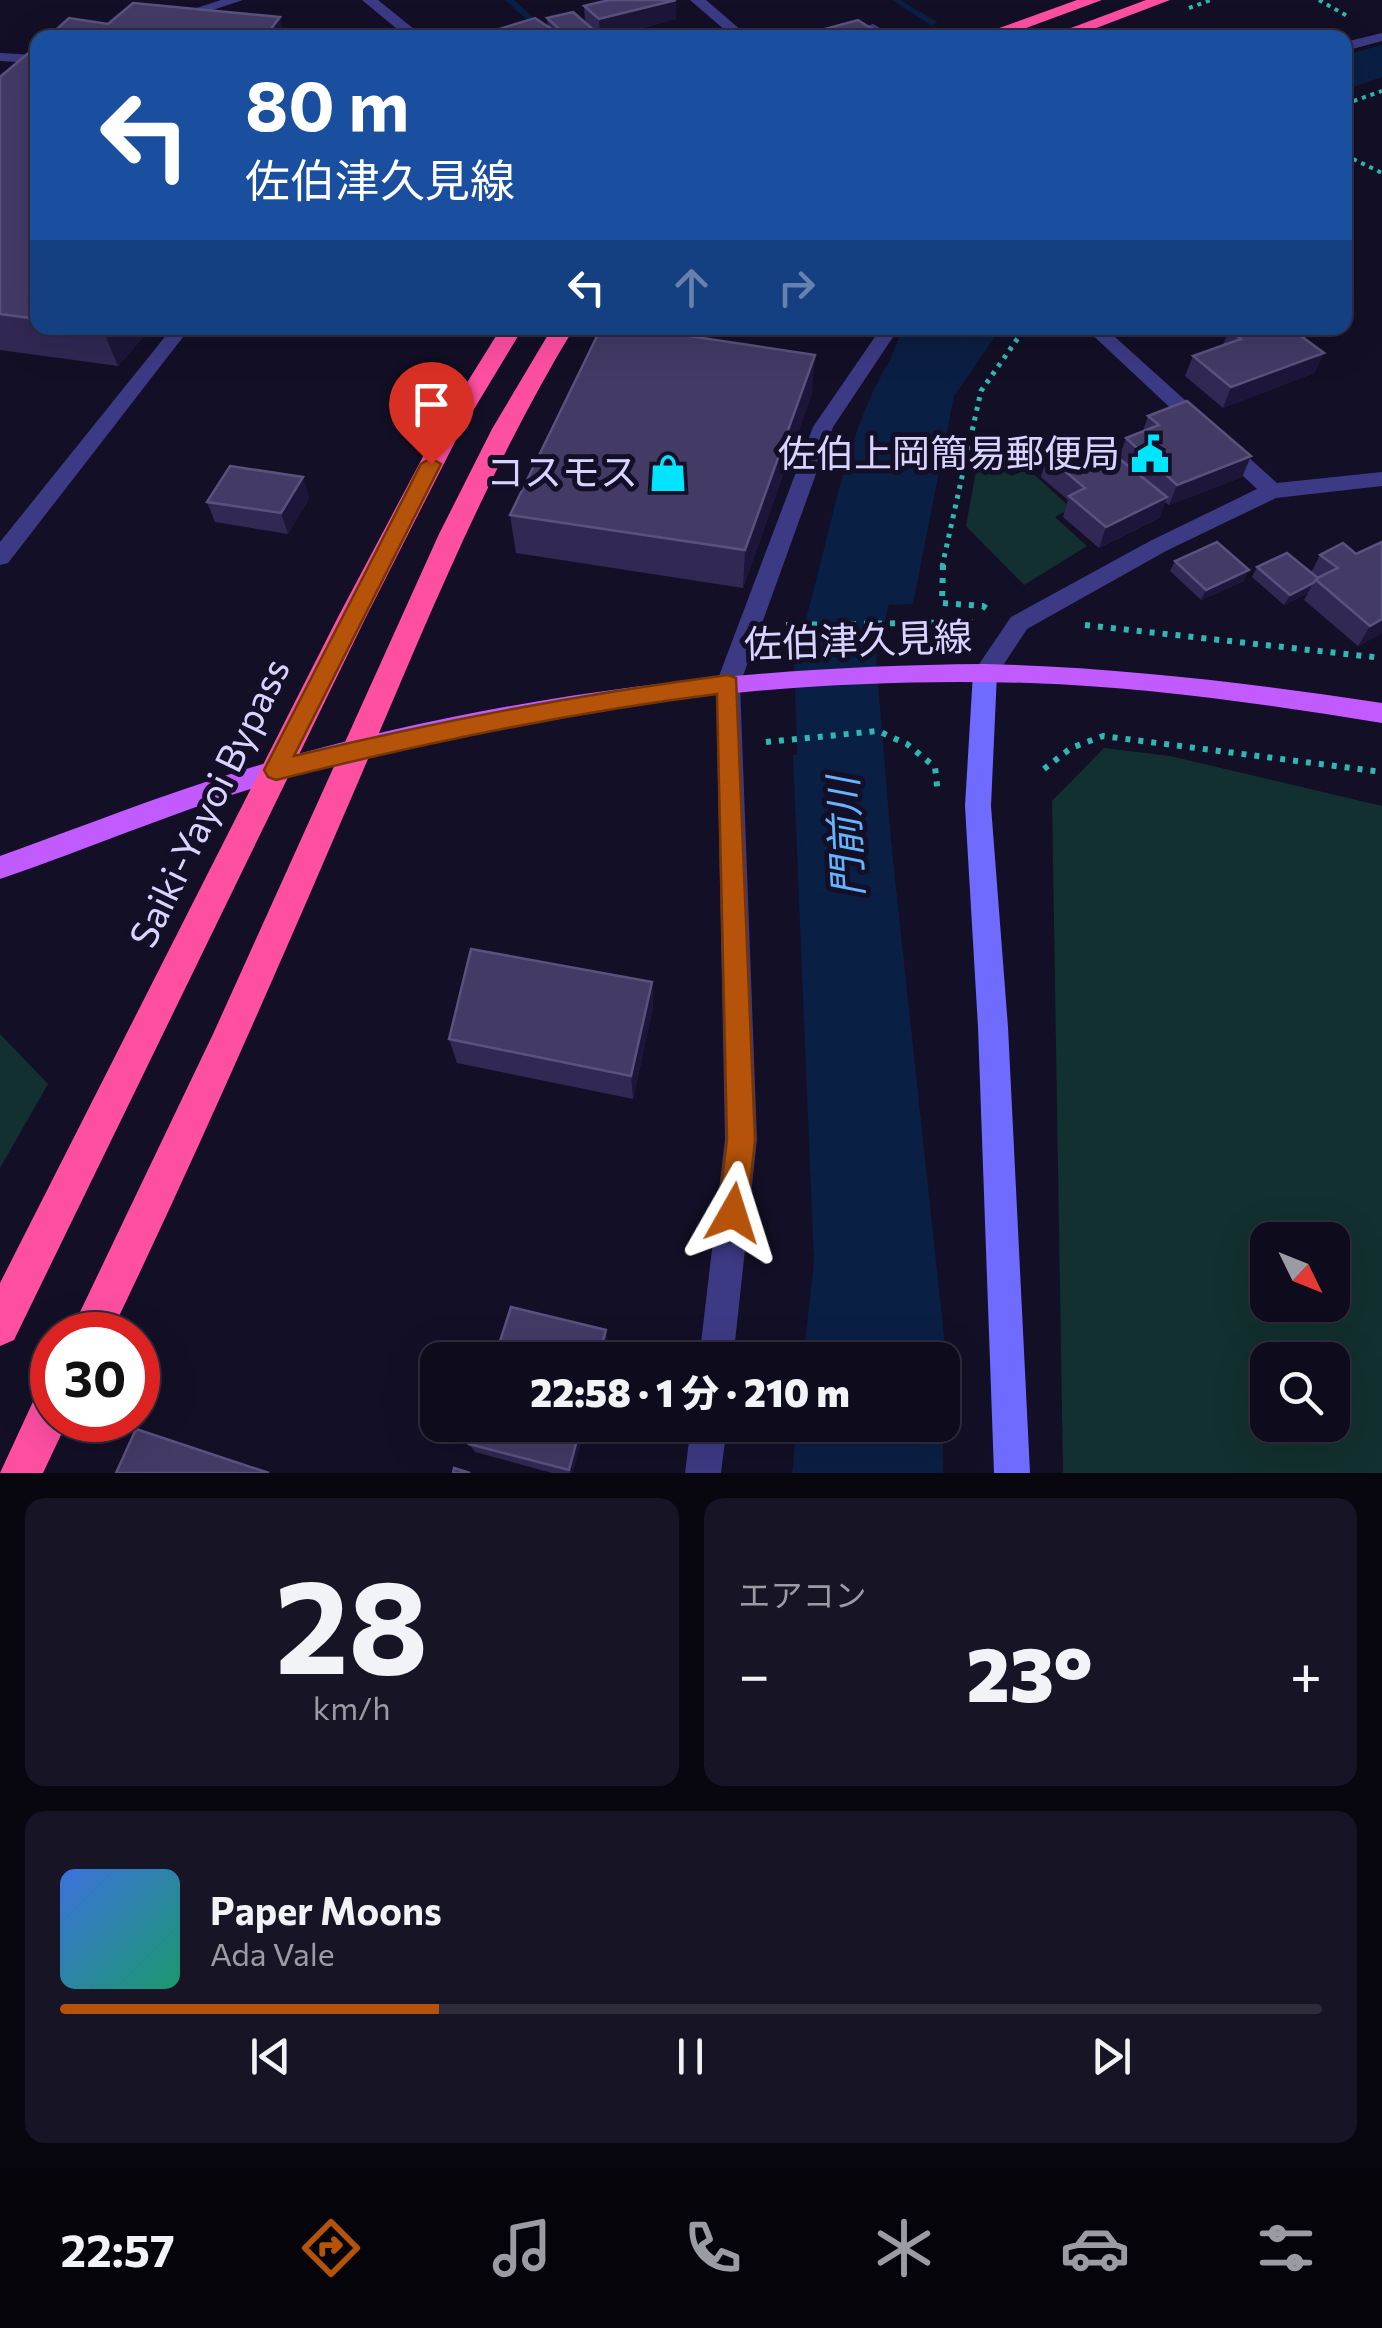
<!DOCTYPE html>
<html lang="ja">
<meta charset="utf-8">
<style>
:root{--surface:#0e0b1c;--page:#171425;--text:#f1f3f6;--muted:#9b9ba3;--line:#2e2b3b;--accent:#b45309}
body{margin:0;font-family:Commissioner,"Noto Sans JP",sans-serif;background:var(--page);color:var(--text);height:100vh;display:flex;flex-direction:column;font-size:38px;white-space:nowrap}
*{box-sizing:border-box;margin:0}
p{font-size:32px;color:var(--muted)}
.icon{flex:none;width:55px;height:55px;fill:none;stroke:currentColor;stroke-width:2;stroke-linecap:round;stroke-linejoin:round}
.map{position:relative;height:1473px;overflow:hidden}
.details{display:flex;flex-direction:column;gap:25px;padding:25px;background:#08060f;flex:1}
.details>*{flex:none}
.banner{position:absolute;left:30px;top:30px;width:1322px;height:305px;border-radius:20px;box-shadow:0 10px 40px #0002,0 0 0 2px var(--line);background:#1a4fa0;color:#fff;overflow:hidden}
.needle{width:65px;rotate:133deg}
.controls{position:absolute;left:1250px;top:1222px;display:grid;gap:20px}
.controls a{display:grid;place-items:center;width:100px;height:100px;border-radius:20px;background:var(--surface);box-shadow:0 10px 40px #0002,0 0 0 2px var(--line);font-size:50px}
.speed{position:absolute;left:30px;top:1312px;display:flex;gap:20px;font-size:50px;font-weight:700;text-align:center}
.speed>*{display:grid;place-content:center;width:130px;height:130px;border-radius:50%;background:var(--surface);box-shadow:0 10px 40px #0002,0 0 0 2px var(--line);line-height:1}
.speed .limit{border:15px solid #d22;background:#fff;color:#111}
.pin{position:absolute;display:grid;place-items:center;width:85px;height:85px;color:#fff;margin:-102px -42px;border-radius:50% 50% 50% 0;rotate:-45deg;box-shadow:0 0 10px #0007}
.pin .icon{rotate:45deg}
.me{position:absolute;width:110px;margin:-55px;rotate:6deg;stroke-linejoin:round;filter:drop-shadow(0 0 8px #0008)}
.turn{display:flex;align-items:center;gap:35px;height:210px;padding:0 50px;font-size:45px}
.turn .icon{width:130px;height:130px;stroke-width:2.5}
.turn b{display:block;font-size:70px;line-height:85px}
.lanes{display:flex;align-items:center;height:95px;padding:0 50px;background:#0003;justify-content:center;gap:50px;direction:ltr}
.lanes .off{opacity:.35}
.big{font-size:75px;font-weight:800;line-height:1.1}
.details .tile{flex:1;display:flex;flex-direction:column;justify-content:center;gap:15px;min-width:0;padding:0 35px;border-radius:20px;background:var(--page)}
.details .dial{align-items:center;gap:0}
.dial b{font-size:130px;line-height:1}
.song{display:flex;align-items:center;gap:30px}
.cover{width:120px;height:120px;border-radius:15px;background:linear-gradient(135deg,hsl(220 70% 55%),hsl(160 70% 35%))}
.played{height:10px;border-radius:5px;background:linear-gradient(90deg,var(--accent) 30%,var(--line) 30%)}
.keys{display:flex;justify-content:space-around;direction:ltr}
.heat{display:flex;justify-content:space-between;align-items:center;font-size:55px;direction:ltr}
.details .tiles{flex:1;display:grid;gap:25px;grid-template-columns:1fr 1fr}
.tile:last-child{grid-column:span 2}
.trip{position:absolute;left:420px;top:1342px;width:540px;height:100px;border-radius:20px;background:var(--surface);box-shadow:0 10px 40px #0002,0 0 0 2px var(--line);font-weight:800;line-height:100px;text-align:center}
.tabs{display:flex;height:160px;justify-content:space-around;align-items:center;background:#06040b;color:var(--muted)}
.tabs .icon{width:70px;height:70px}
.tabs .selected{color:var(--accent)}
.tabs b{font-size:45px;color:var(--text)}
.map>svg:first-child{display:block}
</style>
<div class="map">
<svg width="1382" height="1473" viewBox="0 0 1382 1473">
<rect width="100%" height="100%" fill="#130f26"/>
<g fill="#12302f" fill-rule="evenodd">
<path d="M980 449 1011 476 1028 469 1071 508 1055 517 1087 546 1024 585 966 526Z"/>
<path d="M1104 748 1170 756 1382 806V1473H1063L1052 801ZM1268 1240H1332V1305H1268ZM1268 1360H1332V1425H1268Z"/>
<path d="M0 1034 48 1084 0 1168Z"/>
</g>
<g fill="#0a1f44">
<path d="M1382 45V77L1345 90V55Z"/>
<path d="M912 328H1001L954 396 913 604 809 608C835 514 850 405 912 328Z"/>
<path d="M862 748 883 766 944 1336 943 1473H792L797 1425H942V1360H803L814 1262 793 755Z"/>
</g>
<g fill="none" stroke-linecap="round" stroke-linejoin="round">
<g fill="#0a1f44" fill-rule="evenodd">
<path d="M505 0H514L556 38H547Z"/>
<path d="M892 0H901L938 23 931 25Z"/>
</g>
<path fill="#0a1f44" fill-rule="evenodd" d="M903 328H967L934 418 876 658 893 866 879 893 847 905 815 893 801 866 794 658 866 418Z"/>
<g stroke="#2fb8b0" stroke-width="4" stroke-dasharray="4 5" stroke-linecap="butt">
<path d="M1319 0 1349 17"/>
<path d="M1189 8 1211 0"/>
<path d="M932 38 950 32"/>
<path d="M1345 104 1382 91"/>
<path d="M1345 155 1382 173"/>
</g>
<path stroke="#2fb8b0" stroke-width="5" stroke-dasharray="4 6" stroke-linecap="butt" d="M942 567 981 391 1025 328"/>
<g stroke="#2fb8b0" stroke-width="6" stroke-dasharray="5 8" stroke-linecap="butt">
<path d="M943 565 942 603 983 606 990 611"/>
<path d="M786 625 978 622"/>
<path d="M1085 625 1382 658"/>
<path d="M766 742 878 731 907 744 935 767 938 794"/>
<path d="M1044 769 1071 748 1103 736 1382 772"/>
</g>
<g fill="#3d3a85" fill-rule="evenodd">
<path d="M221 0H243L128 38H104Z"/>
<path d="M362 0H378L425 38H408Z"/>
<path d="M690 0H706L750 38H734Z"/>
<path d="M873 24 880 28 878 31 855 38H830Z"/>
<path d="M1382 33V41L1345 51V42Z"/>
<path d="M0 53 38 55V63L0 61Z"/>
<path d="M172 328H190L8 563 0 565V542Z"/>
<path d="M881 328H899L833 427 740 684 757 1139 733 1360H699L725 1139 716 684 813 427Z"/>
<path d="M1085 328H1105L1277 483 1382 472V486L1276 498 1166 551 1027 629 994 679H976L973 673 1011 617 1150 541 1257 489Z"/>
<path d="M691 1425H727L721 1473H685Z"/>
</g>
<path fill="#6f6bff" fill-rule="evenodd" d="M985 664 994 667 997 673 991 806 1008 1027 1030 1473H994L978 1027 965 806 973 673 976 667Z"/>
<path fill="#c25bff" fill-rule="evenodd" d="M983 664C1117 667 1249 683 1382 703V723C1265 704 1148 687 1030 683 776 675 521 711 277 781 183 808 93 847 0 879V856C81 827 161 795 243 770 483 697 732 666 983 664Z"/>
<g fill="#ff4fa3" fill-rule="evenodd">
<path d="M1077 0H1102L999 38H972Z"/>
<path d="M1146 0H1170L1070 38H1044Z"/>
<path d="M501 328H523L459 434 366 617 14 1340 0 1346V1283L338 617 435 434Z"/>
<path d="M552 328H574C486 473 423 631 356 787 277 971 197 1154 110 1335H69L214 1032 439 534 492 429Z"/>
<path d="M52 1387V1420H68L43 1473H0L37 1393Z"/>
</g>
</g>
<g fill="#312854">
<path d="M584 6 676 19 603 38 597 35V38H470L548 27 547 18 585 22Z"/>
<path d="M38 45V328H151L118 366 0 350V77Z"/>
<path d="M1229 329 1324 353 1314 373 1223 408 1185 376 1193 356 1223 345Z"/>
<path d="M812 393 743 588 516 553 510 515Z"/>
<path d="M1148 416 1251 456 1242 477 1169 505 1165 502 1159 518 1099 548 1063 517 1068 500 1041 477 1047 456 1119 458 1126 438 1143 431Z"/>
<path d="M303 477 309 498 288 534 215 522 207 502Z"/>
<path d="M1382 542V633L1358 646 1304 600 1308 593 1284 605 1252 577 1257 567 1311 573 1320 555 1356 554Z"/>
<path d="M1175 561 1244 581 1201 600 1170 571Z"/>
<path d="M652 982 653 1007 633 1099 457 1063 449 1039Z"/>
<path d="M474 1425 573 1473H552L475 1452 469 1444Z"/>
</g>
<g fill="#1d163a">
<path d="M676 0V19L600 38 599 19Z"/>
<path d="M280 17 285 38H264Z"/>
<path d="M875 31 874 38H858Z"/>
<path d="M102 328H151L118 366Z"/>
<path d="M1324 353 1314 373 1223 408 1231 387Z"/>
<path d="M815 355 812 393 743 588 745 550Z"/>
<path d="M1251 456 1242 477 1169 505 1177 485Z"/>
<path d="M303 477 309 498 288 534 281 513Z"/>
<path d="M1167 497 1159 518 1099 548 1106 527Z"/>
<path d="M1249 570 1244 581 1201 600 1206 590Z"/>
<path d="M1313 583 1308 593 1284 605 1290 595Z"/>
<path d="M1382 619V633L1358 646 1370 626Z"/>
<path d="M652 982 653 1007 633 1099 631 1076Z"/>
<path d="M606 1330 608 1341 603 1360H598Z"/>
<path d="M581 1425H586L573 1473H570L569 1470Z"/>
</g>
<g fill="#433a66" stroke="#5a527e" stroke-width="2.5">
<path d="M609 0H676L599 19 584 6Z"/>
<path d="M133 3 280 17 264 38H47L69 18 108 24Z"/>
<path d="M573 12 597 33 579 38H569L547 18Z"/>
<path d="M535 18 559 34 549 38H470Z"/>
<path d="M858 20 875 31 858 38H792Z"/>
<path d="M38 45V319L0 314V77Z"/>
<path d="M601 328H636L815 355 745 550 510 515Z"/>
<path d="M1233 328H1290L1324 353 1231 387 1193 356 1241 339 1229 329Z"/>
<path d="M1187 401 1251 456 1177 485 1126 438 1159 425 1148 416Z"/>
<path d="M1091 436 1167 497 1106 527 1069 496 1085 488 1047 456Z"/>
<path d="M230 466 303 477 281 513 207 502Z"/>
<path d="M1217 542 1249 570 1206 590 1175 561Z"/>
<path d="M1382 542V619L1370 626 1315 579 1338 568 1320 555 1343 543 1356 554Z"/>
<path d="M1287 553 1318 578 1313 583 1290 595 1257 567Z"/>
<path d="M471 949 652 982 631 1076 449 1039Z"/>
<path d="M511 1307 606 1330 598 1360H494Z"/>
<path d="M474 1425H581L569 1470 469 1444Z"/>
<path d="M136 1429 269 1473H116Z"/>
<path d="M454 1468 470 1473H453Z"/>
</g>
<path fill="#b45309" stroke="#753606" stroke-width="2.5" d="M431 458 441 464 294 756C438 721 581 694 728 675L736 678 755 1140 747 1213 743 1223 733 1228 722 1223 718 1213 727 1140 717 694C566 713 423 743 276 780L268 777 264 770 421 464Z"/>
<defs>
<g id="civic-bare" transform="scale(3)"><path d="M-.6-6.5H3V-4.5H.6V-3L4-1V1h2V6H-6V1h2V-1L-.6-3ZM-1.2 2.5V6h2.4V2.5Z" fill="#00e5ff" stroke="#130f26" stroke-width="2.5" paint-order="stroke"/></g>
<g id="shop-bare" transform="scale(3)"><path d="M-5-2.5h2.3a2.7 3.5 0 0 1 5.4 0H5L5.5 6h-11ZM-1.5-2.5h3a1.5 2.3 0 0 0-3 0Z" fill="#00e5ff" stroke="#130f26" stroke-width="2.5" paint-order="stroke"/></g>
</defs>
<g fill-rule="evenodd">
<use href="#civic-bare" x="1150" y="454"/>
<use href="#shop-bare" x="668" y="473"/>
</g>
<g text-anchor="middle" stroke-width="10" stroke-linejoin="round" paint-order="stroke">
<g font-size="38" fill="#d9d4ff" stroke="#130f26" text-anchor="end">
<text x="1120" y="467">佐伯上岡簡易郵便局</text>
<text x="638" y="486">コスモス</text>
</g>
<g font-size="38" fill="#d9d4ff" stroke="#130f26">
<text transform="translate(858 641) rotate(-2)" y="13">佐伯津久見線</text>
<text transform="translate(210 803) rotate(-64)" y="13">Saiki-Yayoi Bypass</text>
</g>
<g font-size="40" font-style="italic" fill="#62b6ff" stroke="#130f26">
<text transform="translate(846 837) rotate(-93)" y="14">門前川</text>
</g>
</g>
</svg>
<div class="controls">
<a><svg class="needle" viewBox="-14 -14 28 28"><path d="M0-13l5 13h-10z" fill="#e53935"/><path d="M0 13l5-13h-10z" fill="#9b9ba3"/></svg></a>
<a><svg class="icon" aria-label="search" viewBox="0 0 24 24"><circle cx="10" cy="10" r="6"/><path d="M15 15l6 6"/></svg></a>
</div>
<div class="speed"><div class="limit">30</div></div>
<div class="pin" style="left:431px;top:464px;background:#d93025"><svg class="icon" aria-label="arrive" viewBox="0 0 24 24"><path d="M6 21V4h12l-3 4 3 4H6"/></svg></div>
<svg class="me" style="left:733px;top:1213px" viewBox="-20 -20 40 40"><path d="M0-17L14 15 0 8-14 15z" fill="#b45309" stroke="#fff" stroke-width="4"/></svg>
<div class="trip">22:58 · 1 分 · 210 m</div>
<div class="banner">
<div class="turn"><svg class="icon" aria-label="left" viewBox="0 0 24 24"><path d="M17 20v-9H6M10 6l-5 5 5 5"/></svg><div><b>80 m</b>佐伯津久見線</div></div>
<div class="lanes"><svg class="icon" aria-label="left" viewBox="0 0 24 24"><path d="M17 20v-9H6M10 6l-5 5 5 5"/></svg><svg class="icon off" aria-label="ahead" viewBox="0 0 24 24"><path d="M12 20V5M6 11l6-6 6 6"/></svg><svg class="icon off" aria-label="right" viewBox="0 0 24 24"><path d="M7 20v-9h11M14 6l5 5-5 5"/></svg></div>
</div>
</div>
<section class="details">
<div class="tiles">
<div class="tile dial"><b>28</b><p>km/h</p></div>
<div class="tile"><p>エアコン</p>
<div class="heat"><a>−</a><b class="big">23°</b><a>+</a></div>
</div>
<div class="tile">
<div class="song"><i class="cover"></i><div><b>Paper Moons</b><p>Ada Vale</p></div></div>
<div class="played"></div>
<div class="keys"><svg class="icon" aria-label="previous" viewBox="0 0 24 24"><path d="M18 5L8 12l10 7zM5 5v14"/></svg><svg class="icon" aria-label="pause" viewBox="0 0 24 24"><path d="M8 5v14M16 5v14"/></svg><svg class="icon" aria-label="next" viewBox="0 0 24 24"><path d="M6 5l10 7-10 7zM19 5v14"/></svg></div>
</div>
</div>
</section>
<nav class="tabs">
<b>22:57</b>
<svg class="icon selected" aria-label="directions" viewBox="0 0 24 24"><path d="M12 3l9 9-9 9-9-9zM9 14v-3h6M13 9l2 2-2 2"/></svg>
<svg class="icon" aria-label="music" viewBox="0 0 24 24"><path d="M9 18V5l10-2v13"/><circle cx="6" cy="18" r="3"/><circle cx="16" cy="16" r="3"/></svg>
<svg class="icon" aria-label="phone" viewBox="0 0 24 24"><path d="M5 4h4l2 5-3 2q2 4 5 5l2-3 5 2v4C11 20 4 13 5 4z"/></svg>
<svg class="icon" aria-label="climate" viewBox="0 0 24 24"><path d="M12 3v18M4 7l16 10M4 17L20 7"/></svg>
<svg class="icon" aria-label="car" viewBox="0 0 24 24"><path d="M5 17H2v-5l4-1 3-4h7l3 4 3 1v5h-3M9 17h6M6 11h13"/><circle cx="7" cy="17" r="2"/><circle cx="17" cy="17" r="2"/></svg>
<svg class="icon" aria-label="filters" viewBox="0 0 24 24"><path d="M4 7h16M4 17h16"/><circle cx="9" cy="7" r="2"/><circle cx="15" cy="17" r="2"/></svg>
</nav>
